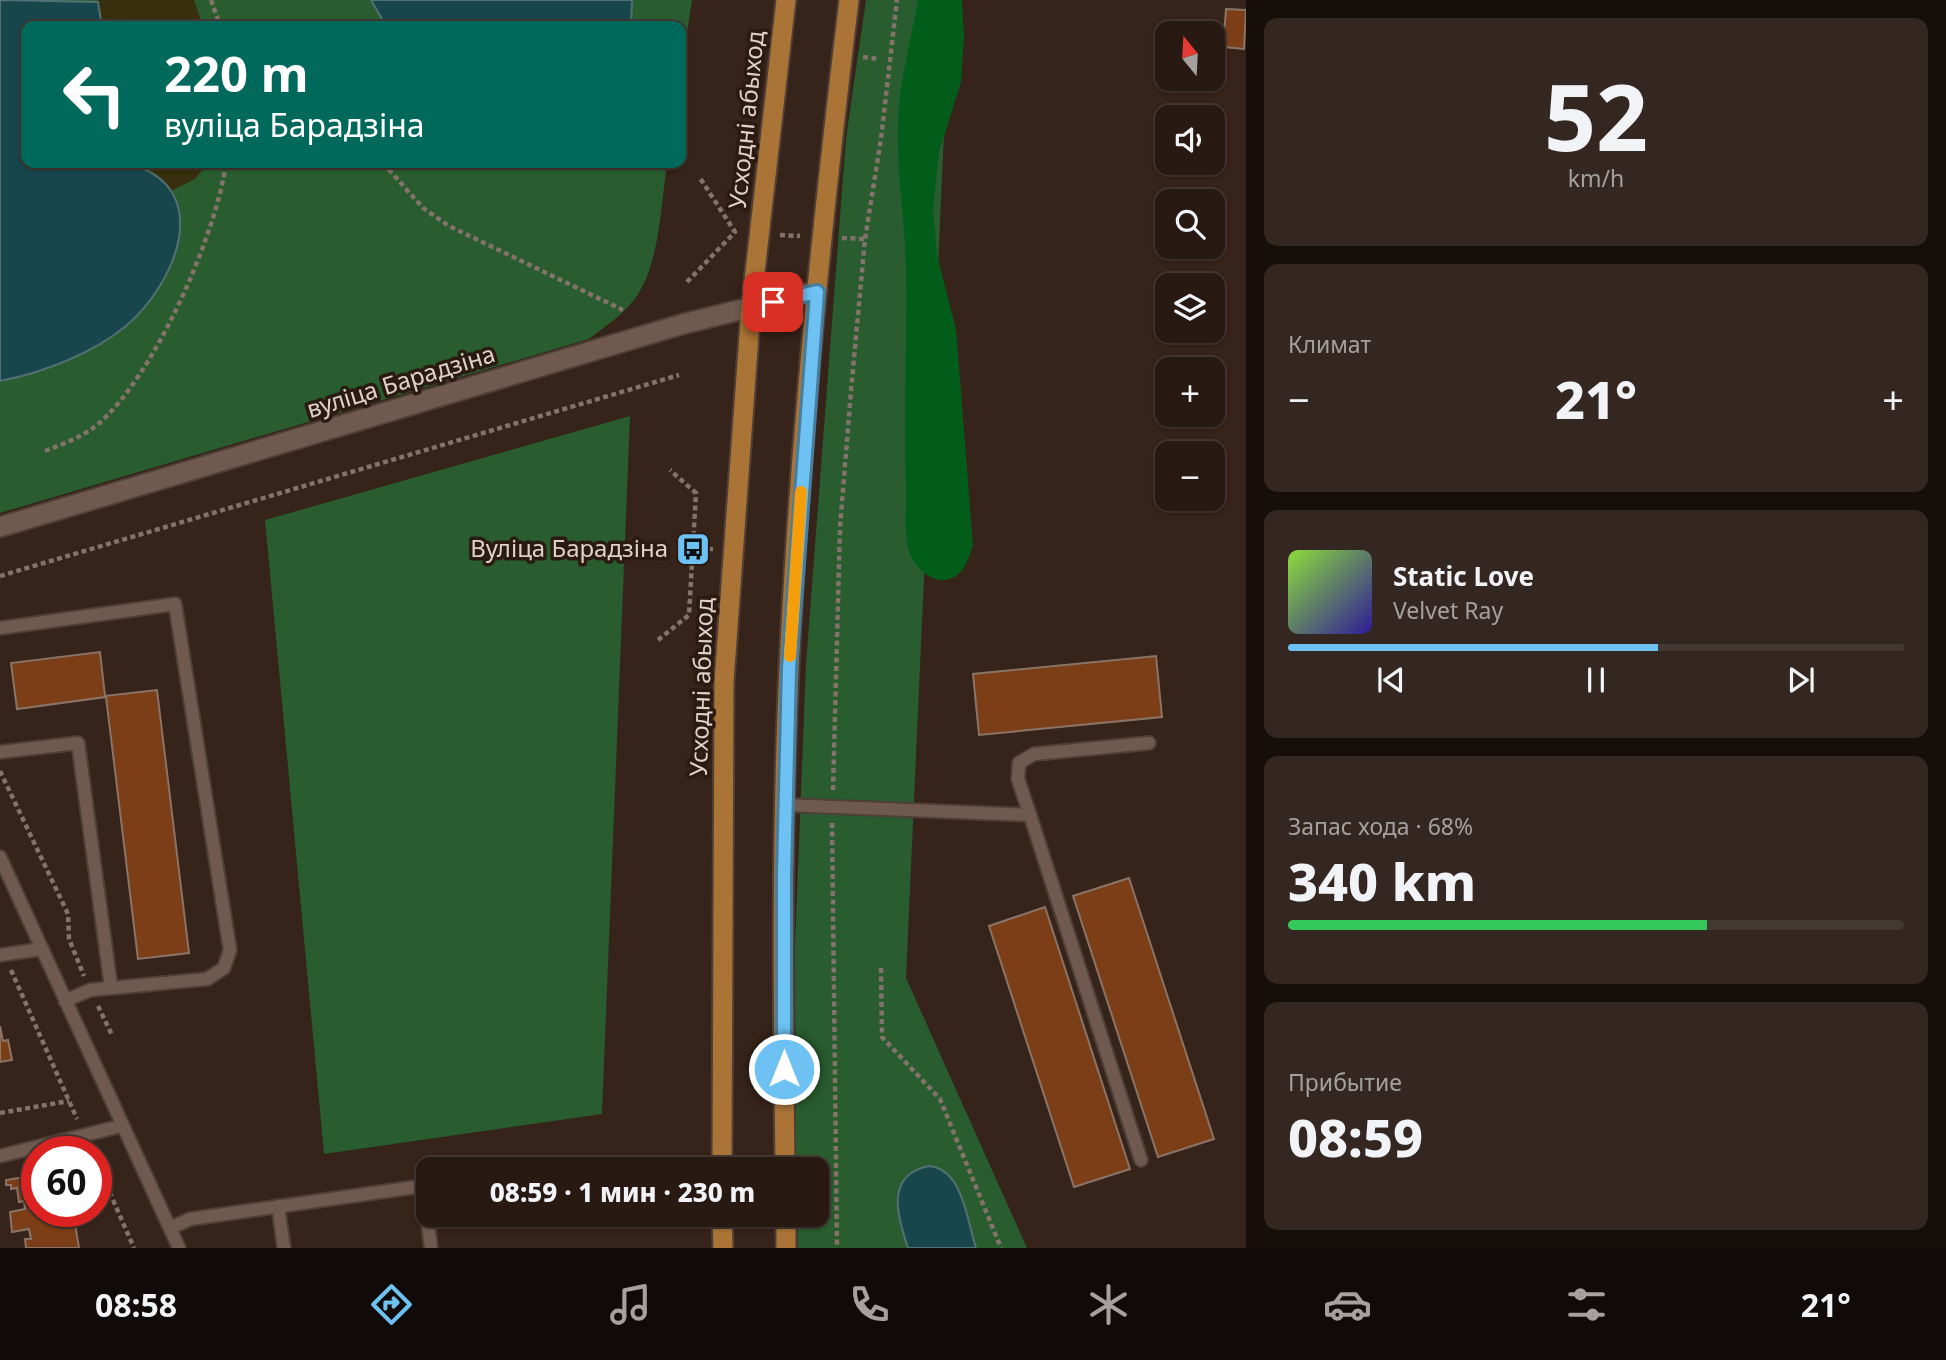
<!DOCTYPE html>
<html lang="ru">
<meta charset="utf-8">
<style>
:root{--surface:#281a13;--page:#342721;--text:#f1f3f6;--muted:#a5a1a0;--line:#443833;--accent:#6dc2f3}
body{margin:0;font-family:"Noto Sans",sans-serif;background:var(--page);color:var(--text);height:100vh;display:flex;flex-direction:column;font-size:26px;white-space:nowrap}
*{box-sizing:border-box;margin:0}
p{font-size:23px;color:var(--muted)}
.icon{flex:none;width:38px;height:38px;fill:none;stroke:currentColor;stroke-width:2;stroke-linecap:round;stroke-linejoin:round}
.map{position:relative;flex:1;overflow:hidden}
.side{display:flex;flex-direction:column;gap:18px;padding:18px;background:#160e0a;width:700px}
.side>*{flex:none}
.guide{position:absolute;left:21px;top:21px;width:665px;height:147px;border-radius:14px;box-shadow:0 2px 5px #0004,0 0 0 2px var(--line);background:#00695c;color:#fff;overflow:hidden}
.needle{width:46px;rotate:342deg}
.buttons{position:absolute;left:1155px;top:21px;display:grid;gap:14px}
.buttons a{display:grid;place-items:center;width:70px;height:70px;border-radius:14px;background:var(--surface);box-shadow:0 2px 5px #0004,0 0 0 2px var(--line);font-size:35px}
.speed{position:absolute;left:21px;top:1136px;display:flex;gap:14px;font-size:35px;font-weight:700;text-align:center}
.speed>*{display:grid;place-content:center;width:91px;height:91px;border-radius:50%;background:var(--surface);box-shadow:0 2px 5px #0004,0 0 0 2px var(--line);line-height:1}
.speed .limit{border:10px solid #d22;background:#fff;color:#111}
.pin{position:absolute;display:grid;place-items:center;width:60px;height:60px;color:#fff;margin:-30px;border-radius:14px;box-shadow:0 4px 10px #0006}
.me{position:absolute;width:77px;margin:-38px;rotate:0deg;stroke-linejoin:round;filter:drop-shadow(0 0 5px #0008)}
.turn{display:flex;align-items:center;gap:24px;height:147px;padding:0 28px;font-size:32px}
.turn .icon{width:91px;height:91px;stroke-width:2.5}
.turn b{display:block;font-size:49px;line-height:60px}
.big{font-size:52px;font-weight:800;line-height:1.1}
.side .card{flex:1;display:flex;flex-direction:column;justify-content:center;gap:10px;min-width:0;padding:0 24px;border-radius:14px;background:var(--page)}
.side .dial{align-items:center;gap:0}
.dial b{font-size:91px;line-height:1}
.song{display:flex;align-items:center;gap:21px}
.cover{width:84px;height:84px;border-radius:10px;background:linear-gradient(135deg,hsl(90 70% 55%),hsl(250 70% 35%))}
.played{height:7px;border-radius:4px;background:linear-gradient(90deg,var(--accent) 60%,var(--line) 60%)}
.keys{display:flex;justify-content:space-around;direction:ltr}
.heat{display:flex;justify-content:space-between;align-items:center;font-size:38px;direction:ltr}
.charge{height:10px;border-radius:5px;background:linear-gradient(90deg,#34c759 68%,var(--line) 0)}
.trip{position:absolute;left:416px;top:1157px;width:413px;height:70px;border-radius:14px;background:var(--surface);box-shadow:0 2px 5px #0004,0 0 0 2px var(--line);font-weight:800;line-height:70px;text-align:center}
.tabs{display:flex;height:112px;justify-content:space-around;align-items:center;background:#100a08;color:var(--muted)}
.tabs .icon{width:49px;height:49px}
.tabs .on{color:var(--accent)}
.tabs b{font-size:32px;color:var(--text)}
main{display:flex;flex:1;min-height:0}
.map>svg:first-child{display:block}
</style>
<main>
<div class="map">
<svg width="1246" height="1248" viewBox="0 0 1246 1248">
<rect width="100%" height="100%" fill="#362319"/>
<g fill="#295c2f">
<path d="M0 0H692L681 74V26H26V163H667C661 204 660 266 634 300 621 316 605 327 589 339L0 513Z"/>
<path d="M866 0H950L906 978 1027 1248H798L797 1215 817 1214V1169H796L795 946 806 664 846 138Z"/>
<path d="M630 416 602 1114 324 1154 265 520Z"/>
</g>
<path fill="#025d1b" d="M918 0H962L964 37 961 82 939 152 933 209 937 255 956 329 973 545C970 554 968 561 963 569 946 592 918 575 910 554 903 534 907 506 906 485 904 413 907 341 906 268 905 219 896 170 898 120 900 80 911 39 918 0Z"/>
<g fill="#372f0e">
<path d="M98 0H194L203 26H102Z"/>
<path d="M126 163H208L195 179 171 191 150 175Z"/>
</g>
<g fill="#18464d" stroke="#537072" stroke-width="2">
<path d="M0 0 98 2 102 26H26V163C49 163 72 163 95 163 105 163 118 161 127 163 218 187 175 284 126 326 92 354 42 373 0 381Z"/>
<path d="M371 0H632L631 26H386Z"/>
<path d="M929 1166C963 1169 967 1221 976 1248H908C898 1217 884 1175 929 1166Z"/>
</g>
<g fill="#7c3e16" stroke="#8a7468" stroke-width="2">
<path d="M1226 9 1246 10 1244 49 1223 47Z"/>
<path d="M100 652 105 696 157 690 189 953 138 959 106 697 17 709 11 663Z"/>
<path d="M1156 656 1162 717 979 735 973 674Z"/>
<path d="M1129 878 1214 1139 1158 1157 1073 896Z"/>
<path d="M1045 907 1130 1169 1074 1187 989 926Z"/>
<path d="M0 1026 3 1041 8 1040 12 1060 0 1062Z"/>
<path d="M37 1175V1211H73L79 1248H26L25 1239H31L29 1229 12 1232 10 1212 25 1209 24 1201 19 1202 17 1188 11 1189V1185H6V1180Z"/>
</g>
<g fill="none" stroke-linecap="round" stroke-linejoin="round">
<g stroke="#4f3f37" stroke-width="16">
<g id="service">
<path d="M0 628 175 604 230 950 224 968 207 979 90 990 65 1001"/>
<path d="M0 752 78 743 111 987"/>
<path d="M786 805 1030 815 1141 1160"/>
<path d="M1030 815 1018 779 1019 763 1034 754 1149 743"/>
<path d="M0 857 179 1248"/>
<path d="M0 955 42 949"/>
<path d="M0 1156 121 1126"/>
<path d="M278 1206 284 1248"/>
<path d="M170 1228 190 1219 423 1186 431 1248"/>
</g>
</g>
<g stroke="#4f3f37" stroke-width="23">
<path id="tertiary" d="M0 527 683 324 817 291"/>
</g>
<g stroke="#4f3f37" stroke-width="23">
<g id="primary">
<path d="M722 1169 724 682 751 307 786 0"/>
<path d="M785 1169C783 1002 781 835 789 668 799 445 822 222 849 0"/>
<path d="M722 1214 723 1248"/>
<path d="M786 1214V1248"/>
</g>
</g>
<g stroke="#83736a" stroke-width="4.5" stroke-dasharray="5 3.5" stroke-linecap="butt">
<path d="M211 0 220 26"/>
<path d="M863 57 879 59"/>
<path d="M383 163 423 208 449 226 623 310"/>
<path d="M780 235 800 236"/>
<path d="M842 238 865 239"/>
<path d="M687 282 735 232 700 178"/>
<path d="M45 451C63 444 82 437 97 425 154 377 216 236 226 163"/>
<path d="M693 549H713"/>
<path d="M0 576 679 375"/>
<path d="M658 640 689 615 696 493 670 470"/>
<path d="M0 771 68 914 69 939 84 976"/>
<path d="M833 790 840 527 851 391 865 239 881 139 897 0"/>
<path d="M832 823 837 1248"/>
<path d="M881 968 882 1037 940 1099 1001 1248"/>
<path d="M11 970 77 1119"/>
<path d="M98 1006 112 1035"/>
<path d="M0 1113 69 1101"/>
<path d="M96 1161 134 1248"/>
</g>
<use href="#service" stroke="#705a4f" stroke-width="12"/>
<use href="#tertiary" stroke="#705a4f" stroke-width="19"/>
<use href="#primary" stroke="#aa7436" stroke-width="19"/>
</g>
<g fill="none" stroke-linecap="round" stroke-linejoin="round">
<g stroke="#477e9e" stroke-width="18">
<path id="route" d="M773 302 817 292 789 669 784 874V1069"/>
</g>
<use href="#route" stroke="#6dc2f3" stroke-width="12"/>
<path stroke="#f59e0b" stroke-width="12" d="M790 656 801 492"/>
</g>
<defs>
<g id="bus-square" transform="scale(1.75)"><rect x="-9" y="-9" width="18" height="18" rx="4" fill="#6dc2f3" stroke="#2b1a10"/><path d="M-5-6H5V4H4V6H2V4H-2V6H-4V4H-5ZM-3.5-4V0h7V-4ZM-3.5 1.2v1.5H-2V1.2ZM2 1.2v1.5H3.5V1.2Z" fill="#111"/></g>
</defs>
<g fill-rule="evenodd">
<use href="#bus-square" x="693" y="549"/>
</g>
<g text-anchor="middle" stroke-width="7" stroke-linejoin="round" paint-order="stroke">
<g font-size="24" fill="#ded1ca" stroke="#2b1a10">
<text transform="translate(747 120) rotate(-84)" y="8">Усходні абыход</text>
<text transform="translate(401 382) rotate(-17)" y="8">вуліца Барадзіна</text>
<text transform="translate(702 687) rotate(-88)" y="8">Усходні абыход</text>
</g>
<g font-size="24" fill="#ded1ca" stroke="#2b1a10" text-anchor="end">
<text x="668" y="557">Вуліца Барадзіна</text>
</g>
</g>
</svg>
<div class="buttons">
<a><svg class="needle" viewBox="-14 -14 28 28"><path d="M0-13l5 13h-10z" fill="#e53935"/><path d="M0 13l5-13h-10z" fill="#a5a1a0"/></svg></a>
<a><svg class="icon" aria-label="sound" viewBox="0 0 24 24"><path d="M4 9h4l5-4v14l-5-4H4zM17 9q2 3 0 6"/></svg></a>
<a><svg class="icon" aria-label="search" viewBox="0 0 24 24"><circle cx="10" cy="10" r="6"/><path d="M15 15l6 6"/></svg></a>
<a><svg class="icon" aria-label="layers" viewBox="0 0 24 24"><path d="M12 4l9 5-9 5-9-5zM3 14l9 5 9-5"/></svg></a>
<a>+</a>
<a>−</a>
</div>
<div class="speed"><div class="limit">60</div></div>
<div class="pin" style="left:773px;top:302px;background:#d93025"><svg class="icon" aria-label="arrive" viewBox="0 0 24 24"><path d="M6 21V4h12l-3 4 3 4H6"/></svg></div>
<svg class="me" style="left:784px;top:1069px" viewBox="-20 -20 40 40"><circle r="17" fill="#6dc2f3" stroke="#fff" stroke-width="3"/><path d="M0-11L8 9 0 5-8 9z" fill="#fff"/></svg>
<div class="trip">08:59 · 1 мин · 230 m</div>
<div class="guide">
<div class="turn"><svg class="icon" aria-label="left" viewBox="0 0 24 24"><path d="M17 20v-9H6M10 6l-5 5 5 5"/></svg><div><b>220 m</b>вуліца Барадзіна</div></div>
</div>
</div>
<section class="side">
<div class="card dial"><b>52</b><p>km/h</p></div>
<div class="card"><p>Климат</p>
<div class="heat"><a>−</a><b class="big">21°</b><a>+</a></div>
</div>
<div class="card">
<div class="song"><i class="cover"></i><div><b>Static Love</b><p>Velvet Ray</p></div></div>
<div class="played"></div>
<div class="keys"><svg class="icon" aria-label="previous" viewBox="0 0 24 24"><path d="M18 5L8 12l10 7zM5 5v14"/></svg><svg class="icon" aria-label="pause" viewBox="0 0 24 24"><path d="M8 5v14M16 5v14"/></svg><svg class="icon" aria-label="next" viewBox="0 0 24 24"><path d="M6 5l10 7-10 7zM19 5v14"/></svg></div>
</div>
<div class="card"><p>Запас хода · 68%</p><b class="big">340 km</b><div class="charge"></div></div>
<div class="card"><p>Прибытие</p><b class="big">08:59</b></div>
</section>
</main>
<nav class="tabs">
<b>08:58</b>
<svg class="icon on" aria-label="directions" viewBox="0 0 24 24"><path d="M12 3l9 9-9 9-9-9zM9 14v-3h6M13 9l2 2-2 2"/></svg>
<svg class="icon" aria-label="music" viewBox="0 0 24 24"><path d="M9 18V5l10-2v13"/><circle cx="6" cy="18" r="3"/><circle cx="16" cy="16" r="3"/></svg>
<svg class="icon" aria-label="phone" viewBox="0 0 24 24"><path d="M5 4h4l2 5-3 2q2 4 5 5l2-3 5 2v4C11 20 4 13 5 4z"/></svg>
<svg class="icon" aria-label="climate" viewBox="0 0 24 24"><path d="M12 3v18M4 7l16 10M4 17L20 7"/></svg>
<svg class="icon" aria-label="car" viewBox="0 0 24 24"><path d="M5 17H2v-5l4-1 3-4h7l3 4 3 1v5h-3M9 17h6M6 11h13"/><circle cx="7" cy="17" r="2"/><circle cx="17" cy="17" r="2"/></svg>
<svg class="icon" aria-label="filters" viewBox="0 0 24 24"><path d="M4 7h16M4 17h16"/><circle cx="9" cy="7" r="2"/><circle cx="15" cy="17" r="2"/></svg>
<b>21°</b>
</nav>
